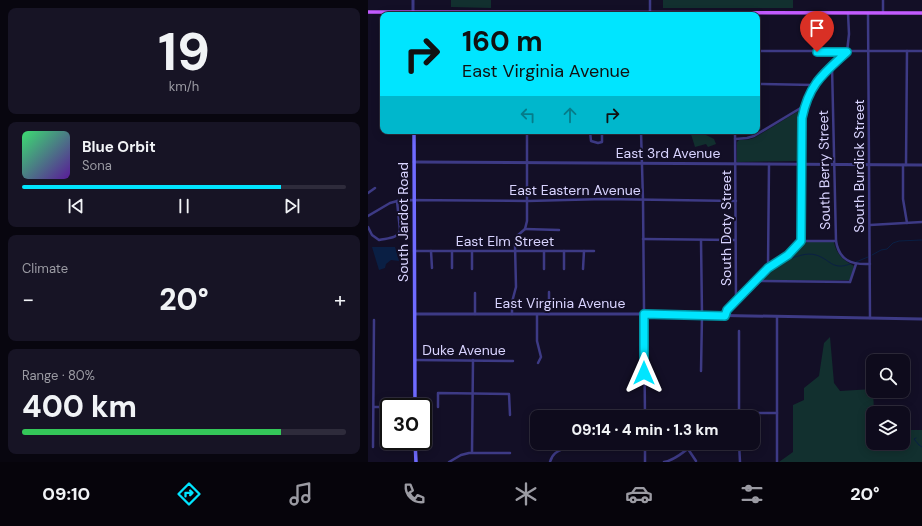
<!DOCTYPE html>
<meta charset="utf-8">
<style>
:root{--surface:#0e0b1c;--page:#171425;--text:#f1f3f6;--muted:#9b9ba3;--line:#2e2b3b;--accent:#00e5ff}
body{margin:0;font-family:"DM Sans",sans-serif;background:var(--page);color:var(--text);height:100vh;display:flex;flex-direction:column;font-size:15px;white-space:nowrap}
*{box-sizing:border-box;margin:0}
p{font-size:13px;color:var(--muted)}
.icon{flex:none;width:22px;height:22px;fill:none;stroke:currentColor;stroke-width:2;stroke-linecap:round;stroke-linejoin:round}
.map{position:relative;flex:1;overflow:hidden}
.side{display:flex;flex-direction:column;gap:8px;padding:8px;background:#08060f;width:368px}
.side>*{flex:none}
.hud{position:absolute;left:12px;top:12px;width:380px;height:122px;border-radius:8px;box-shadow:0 2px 10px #0003,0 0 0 1px var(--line);background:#00e5ff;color:#111;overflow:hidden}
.fabs{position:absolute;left:498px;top:354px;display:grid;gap:8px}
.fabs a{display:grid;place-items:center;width:44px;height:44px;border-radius:8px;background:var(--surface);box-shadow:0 2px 10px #0003,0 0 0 1px var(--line);font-size:20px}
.speed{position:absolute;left:12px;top:398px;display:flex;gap:8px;font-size:20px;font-weight:700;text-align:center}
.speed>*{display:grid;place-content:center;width:52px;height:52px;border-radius:50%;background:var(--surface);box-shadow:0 2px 10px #0003,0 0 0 1px var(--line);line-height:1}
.speed .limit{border:2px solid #111;border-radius:6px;background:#fff;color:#111}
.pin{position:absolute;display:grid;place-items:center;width:34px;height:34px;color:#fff;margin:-41px -17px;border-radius:50% 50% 50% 0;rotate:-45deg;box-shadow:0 0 4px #0007}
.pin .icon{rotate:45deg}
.me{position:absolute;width:44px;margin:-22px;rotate:0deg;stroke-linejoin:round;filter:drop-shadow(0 0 3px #0008)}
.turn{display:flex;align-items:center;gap:14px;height:84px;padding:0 16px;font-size:18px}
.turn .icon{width:52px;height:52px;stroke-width:2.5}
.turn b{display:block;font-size:28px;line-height:34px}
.lanes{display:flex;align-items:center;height:38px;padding:0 16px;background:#0003;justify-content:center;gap:20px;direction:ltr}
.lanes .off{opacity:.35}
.big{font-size:30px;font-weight:800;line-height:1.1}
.side .widget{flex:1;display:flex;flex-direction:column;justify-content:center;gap:6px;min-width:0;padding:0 14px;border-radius:8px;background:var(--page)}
.side .dial{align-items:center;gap:0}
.dial b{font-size:52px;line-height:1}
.song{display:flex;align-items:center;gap:12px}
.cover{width:48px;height:48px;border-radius:6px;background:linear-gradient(135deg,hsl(140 70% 55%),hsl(270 70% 35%))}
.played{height:4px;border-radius:2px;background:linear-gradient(90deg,var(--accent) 80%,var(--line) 80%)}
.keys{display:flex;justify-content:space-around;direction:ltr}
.heat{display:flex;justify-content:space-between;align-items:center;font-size:22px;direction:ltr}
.charge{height:6px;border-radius:3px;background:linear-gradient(90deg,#34c759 80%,var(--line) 0)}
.trip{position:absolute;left:162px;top:410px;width:230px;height:40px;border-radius:8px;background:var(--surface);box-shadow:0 2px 10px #0003,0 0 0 1px var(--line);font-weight:800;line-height:40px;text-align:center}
.tab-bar{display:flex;height:64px;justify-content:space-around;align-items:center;background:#06040b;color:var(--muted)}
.tab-bar .icon{width:28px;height:28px}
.tab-bar .selected{color:var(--accent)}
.tab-bar b{font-size:18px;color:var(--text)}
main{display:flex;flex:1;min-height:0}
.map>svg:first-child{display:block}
</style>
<main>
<section class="side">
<div class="widget dial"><b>19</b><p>km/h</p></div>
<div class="widget">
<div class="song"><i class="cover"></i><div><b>Blue Orbit</b><p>Sona</p></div></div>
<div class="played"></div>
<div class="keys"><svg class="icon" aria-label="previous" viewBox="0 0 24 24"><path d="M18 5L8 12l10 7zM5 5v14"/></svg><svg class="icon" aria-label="pause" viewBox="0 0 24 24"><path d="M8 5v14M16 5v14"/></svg><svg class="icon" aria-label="next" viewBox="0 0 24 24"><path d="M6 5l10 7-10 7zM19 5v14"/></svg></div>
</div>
<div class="widget"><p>Climate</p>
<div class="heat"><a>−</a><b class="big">20°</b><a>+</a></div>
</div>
<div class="widget"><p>Range · 80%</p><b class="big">400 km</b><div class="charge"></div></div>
</section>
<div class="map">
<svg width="554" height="462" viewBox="0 0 554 462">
<rect width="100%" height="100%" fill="#130f26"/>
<g fill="#12302f">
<path d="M83 0H123V8L83 7Z"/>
<rect x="295" y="0" width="130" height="8"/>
<path d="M432 110 433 112 432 161 369 162V142L371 140H379L386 138Z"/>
<path d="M322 131H338V135L346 139 348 144 340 147 338 144 327 147Z"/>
<path d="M433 242H466C468 254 476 261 486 266L482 280 394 281 389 280 400 269 421 255Z"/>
<path d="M462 337 466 383 472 391 505 389 506 413H505V443H535V430H554V462H411L425 452V405L436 400V388L451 376 456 343Z"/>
</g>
<path fill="#0a1f44" d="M4 247H27L31 261 23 260 18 264 17 268 11 270Z"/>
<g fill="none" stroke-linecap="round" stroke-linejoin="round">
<g stroke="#0a1f44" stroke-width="1">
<path d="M504 255 513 250 519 249 525 243 531 241 554 240"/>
<path d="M420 259C429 257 438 252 448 255 462 259 464 271 482 264"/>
<path d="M488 262 500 257"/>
<path d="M548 438 546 439 551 445 554 447"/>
</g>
<g stroke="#3d3a85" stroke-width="2.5">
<path d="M282 0V12"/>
<path d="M500 13 502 318"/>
<path d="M515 13V0"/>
<path d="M389 51H554"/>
<path d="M464 66 468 241C471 260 483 265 502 264"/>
<path d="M389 84 446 85"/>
<path d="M222 131 223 141 230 143 234 142V131"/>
<path d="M273 131 275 200 277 417"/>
<path d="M367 131 368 300"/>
<path d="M367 139 379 138 386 136 436 106"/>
<path d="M535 165V199L539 223"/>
<path d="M538 165 539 51"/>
<path d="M0 193 7 188"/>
<path d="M0 216 22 203 33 200 160 201 236 199 368 201"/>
<path d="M502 225 554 222"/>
<path d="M0 227 4 235 11 240C19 238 30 239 32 230L29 201"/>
<path d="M157 229 191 230"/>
<path d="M275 239 367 240"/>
<path d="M433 241H468"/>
<path d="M46 251H226"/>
<path d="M63 251 64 268"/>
<path d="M84 251V268"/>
<path d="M176 251V269"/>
<path d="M400 268 401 164"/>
<path d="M104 269V251"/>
<path d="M196 269V251"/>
<path d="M215 269 216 251"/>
<path d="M388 281 482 282 488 264"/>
<path d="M181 292V314"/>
<path d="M107 293V314"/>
<path d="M144 314V302L148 287 147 245 149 236 157 229 159 221V131"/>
<path d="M169 315V341L173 357 170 363"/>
<path d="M357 315 359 310 400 268 420 255 433 241 434 118 436 106 446 85 479 52 481 34 480 13"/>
<path d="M409 317V462"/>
<path d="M371 331V417"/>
<path d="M47 360 145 361"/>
<path d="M333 371 334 315 333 240"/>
<path d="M6 407H21"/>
<path d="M24 407 47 406"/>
<path d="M70 407V393L141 394 142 415"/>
<path d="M371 413H409"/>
<path d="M277 443V462"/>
<path d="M316 443 328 461"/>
<path d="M371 443 372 462"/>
<path d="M5 447 6 320"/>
<path d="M104 452 105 360"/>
<path d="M81 462 93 455 101 453H142"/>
<path d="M182 462C184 454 189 451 197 448H277"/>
<path d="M296 462C308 460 317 450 328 443"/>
</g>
<g stroke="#3d3a85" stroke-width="3">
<path d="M45 0V11"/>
<path d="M46 162 554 165"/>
<path d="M47 314H276L554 319"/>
</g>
<g stroke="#6f6bff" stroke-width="3.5">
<path d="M46 131 47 407"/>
<path d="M47 441 48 462"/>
</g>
<path stroke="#c25bff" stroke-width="3.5" d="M0 12 554 13"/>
</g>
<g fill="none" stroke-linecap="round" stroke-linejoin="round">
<g stroke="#0095a6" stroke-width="10">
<path id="route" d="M276 373V314L357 316 359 310 400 268 420 255 433 241 434 118C441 84 455 74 479 52H449"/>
</g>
<use href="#route" stroke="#00e5ff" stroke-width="7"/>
</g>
<g text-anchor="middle" stroke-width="4" stroke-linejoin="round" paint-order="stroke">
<g font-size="14" fill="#d9d4ff" stroke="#130f26">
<text x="300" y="158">East 3rd Avenue</text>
<text transform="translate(491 166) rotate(-90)" y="5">South Burdick Street</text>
<text transform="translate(456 170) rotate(-91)" y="5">South Berry Street</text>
<text x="207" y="195">East Eastern Avenue</text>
<text transform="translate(35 222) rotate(-90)" y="5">South Jardot Road</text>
<text transform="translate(358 228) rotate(-90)" y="5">South Doty Street</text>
<text x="137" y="246">East Elm Street</text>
<text x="192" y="308">East Virginia Avenue</text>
<text x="96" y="355">Duke Avenue</text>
</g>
</g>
</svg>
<div class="fabs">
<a><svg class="icon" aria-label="search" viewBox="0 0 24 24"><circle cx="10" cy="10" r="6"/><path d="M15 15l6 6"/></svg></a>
<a><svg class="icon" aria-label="layers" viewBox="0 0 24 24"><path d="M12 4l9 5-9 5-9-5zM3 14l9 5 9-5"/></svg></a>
</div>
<div class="speed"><div class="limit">30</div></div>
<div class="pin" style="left:449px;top:52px;background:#d93025"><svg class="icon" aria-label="arrive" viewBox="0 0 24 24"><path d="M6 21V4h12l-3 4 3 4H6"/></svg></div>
<svg class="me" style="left:276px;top:373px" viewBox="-20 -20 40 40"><path d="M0-17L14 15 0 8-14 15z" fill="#00e5ff" stroke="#fff" stroke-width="4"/></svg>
<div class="trip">09:14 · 4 min · 1.3 km</div>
<div class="hud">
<div class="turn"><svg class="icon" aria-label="right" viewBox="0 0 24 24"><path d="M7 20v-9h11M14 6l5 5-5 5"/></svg><div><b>160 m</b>East Virginia Avenue</div></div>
<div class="lanes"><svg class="icon off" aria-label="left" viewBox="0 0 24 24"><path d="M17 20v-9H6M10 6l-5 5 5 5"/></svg><svg class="icon off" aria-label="ahead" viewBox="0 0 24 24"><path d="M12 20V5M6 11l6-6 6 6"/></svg><svg class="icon" aria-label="right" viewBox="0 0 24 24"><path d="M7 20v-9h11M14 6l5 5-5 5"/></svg></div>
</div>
</div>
</main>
<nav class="tab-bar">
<b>09:10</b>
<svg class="icon selected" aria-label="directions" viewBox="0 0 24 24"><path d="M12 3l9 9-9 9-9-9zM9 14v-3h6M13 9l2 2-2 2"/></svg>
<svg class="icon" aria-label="music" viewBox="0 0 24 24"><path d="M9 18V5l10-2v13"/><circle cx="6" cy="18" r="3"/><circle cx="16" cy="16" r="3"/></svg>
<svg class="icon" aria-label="phone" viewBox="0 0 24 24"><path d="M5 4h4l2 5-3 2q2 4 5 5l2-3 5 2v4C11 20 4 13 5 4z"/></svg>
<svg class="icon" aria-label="climate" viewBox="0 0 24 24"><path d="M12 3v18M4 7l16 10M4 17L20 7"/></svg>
<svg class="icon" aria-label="car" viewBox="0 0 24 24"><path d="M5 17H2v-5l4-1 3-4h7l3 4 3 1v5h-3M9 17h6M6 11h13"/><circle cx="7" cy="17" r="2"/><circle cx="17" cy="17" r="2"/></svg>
<svg class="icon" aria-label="filters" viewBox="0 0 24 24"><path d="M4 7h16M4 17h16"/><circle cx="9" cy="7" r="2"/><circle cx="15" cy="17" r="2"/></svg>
<b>20°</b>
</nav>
